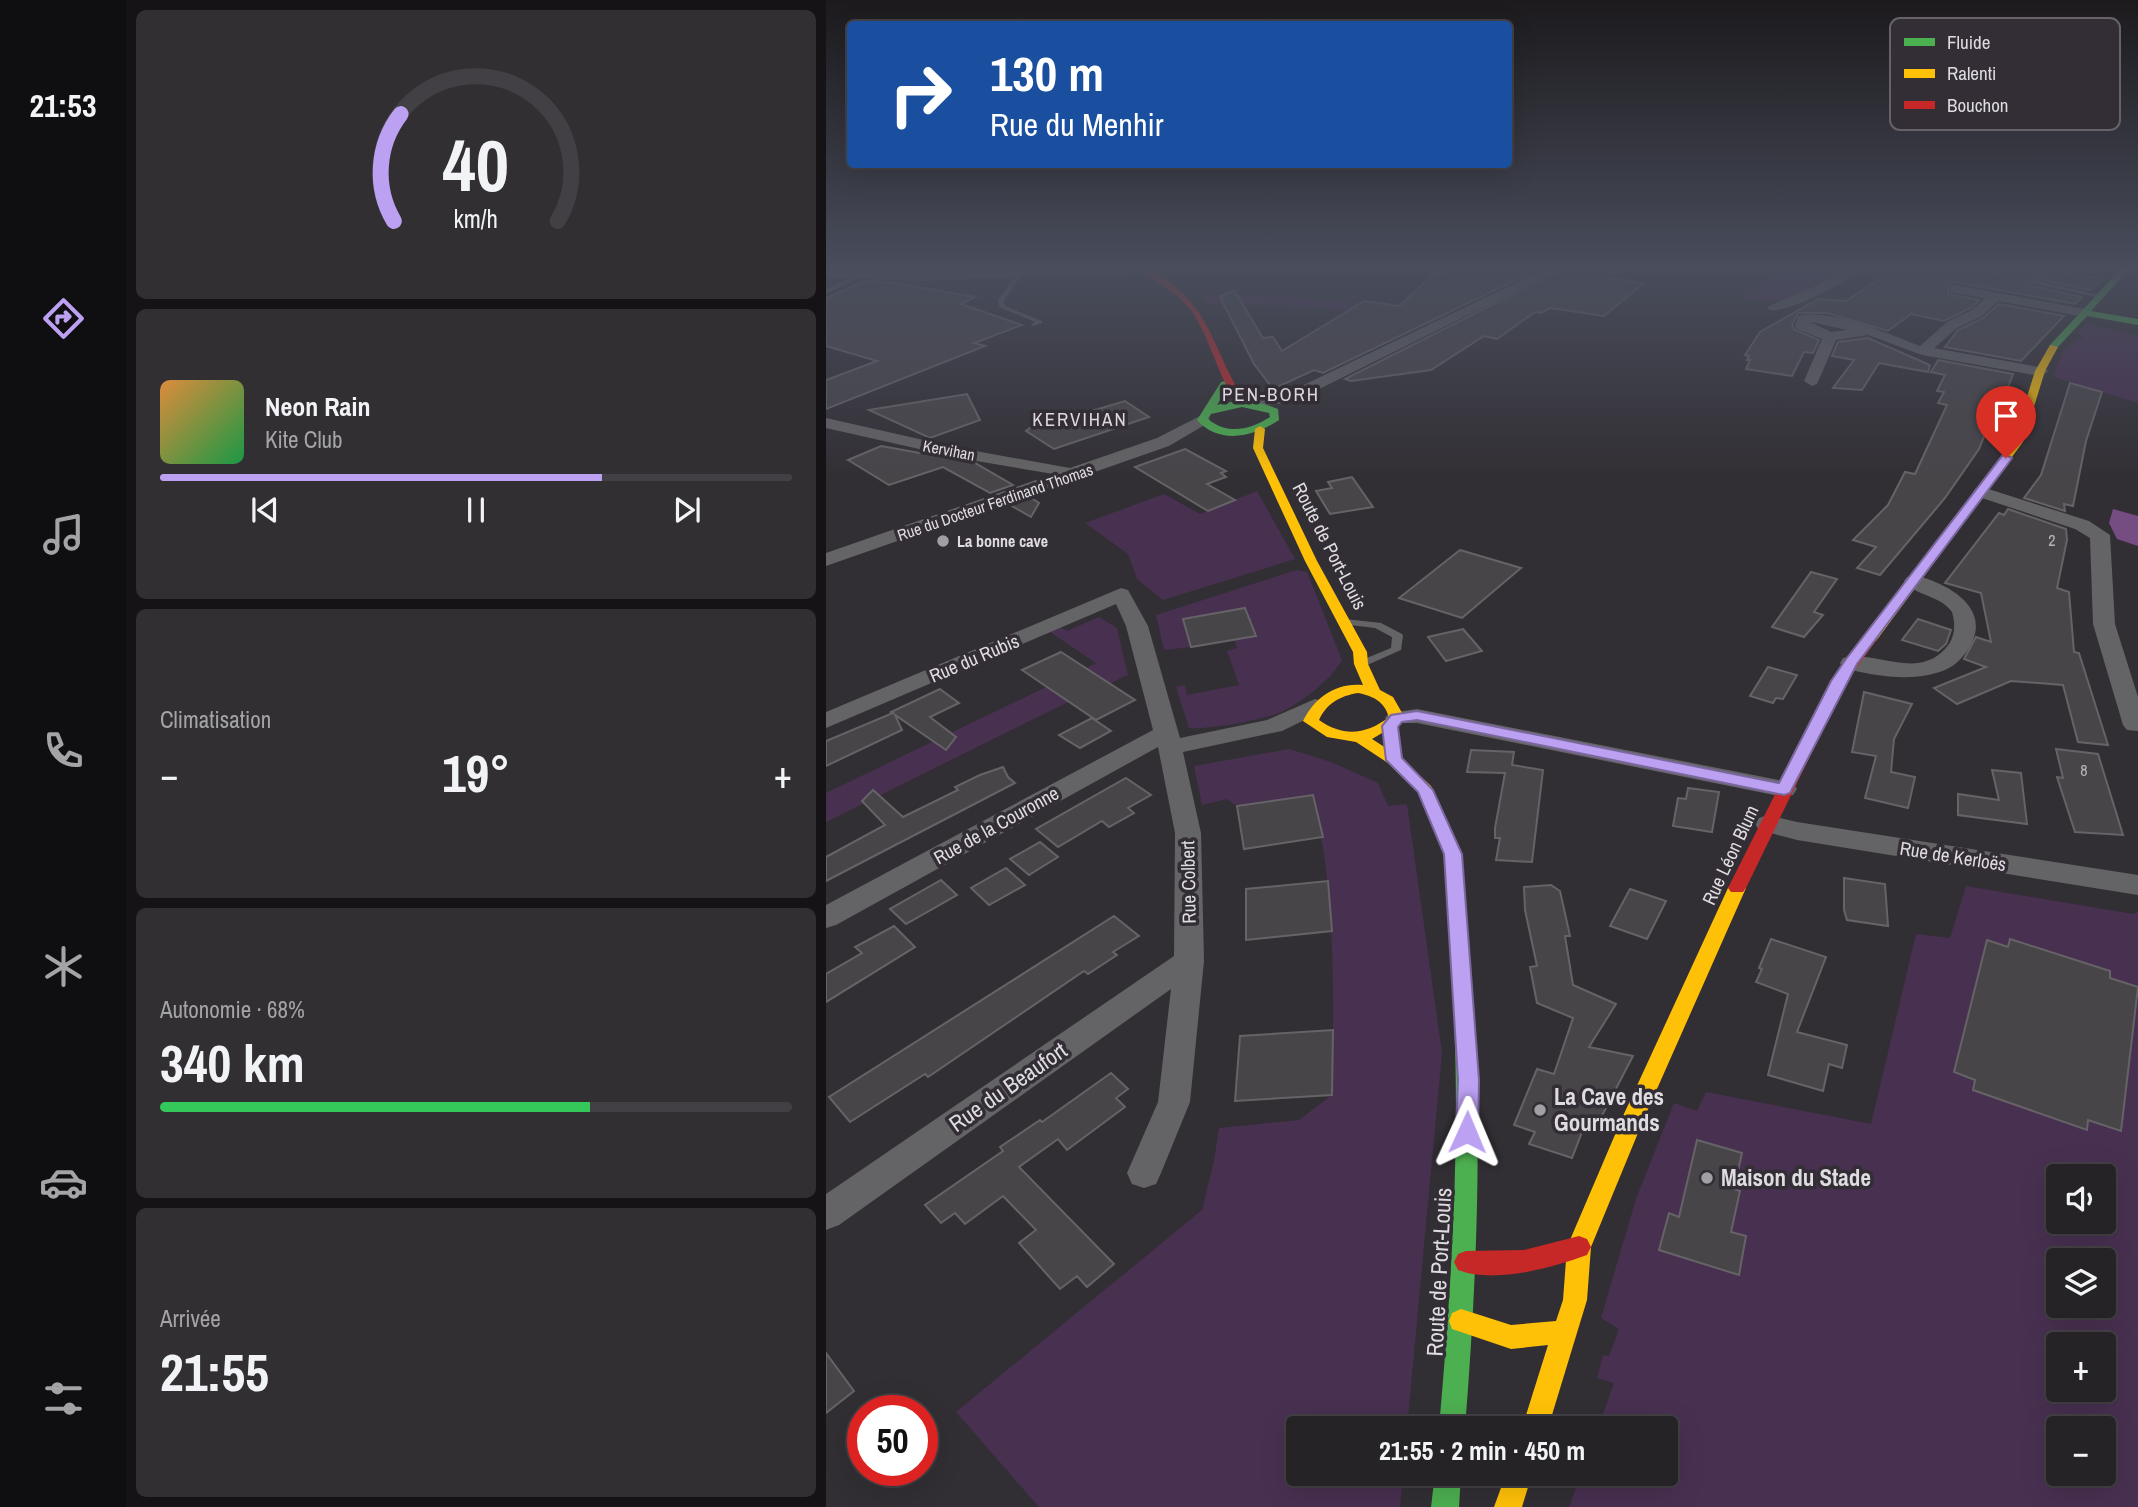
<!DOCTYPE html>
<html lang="fr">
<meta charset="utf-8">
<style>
:root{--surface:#262327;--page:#322f33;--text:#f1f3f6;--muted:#a4a4a7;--line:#424044;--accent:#bca0f2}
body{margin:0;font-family:"Archivo Narrow",sans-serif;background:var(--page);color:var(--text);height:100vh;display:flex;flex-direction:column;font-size:26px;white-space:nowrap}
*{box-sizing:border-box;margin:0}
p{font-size:23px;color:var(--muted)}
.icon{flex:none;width:38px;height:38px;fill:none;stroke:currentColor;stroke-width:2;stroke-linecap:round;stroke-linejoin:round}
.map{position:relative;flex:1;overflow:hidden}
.details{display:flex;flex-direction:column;gap:10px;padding:10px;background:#151315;width:700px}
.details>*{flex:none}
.top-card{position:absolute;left:21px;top:21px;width:665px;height:147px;border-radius:7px;box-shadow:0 7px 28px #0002,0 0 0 2px var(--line);background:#1a4fa0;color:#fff;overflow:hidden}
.controls{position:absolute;left:1220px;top:1164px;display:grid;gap:14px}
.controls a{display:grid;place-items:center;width:70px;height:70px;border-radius:7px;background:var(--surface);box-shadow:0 7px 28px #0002,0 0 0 2px var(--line);font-size:35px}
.speed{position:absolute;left:21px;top:1395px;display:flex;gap:14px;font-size:35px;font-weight:700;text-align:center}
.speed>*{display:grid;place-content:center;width:91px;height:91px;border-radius:50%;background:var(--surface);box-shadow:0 7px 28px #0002,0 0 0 2px var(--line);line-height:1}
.speed .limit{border:10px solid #d22;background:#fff;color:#111}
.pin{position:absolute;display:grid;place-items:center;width:60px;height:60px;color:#fff;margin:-72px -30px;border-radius:50% 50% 50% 0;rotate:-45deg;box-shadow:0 0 7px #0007}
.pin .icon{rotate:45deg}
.me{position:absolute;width:77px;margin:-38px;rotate:1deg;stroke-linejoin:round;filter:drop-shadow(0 0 5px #0008)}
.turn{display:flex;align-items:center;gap:24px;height:147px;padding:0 28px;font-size:32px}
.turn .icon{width:91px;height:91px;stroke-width:2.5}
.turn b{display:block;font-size:49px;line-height:60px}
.big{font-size:52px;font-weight:700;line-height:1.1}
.details .card{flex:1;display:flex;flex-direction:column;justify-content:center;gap:10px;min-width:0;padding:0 24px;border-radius:10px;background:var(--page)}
.details .dial{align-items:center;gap:0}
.dial svg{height:182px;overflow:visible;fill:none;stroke:var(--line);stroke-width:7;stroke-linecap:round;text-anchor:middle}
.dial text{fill:var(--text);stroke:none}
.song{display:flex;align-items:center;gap:21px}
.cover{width:84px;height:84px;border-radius:10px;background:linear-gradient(135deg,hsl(30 70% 55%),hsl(140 70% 35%))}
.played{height:7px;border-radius:4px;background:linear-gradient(90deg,var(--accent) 70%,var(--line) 70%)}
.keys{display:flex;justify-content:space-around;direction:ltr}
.heat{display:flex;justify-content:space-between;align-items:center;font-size:38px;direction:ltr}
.charge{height:10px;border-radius:5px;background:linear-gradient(90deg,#34c759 68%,var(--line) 0)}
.trip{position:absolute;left:460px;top:1416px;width:392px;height:70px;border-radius:7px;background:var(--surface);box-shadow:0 7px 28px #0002,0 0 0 2px var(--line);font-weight:700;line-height:70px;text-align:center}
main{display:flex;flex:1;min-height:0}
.dock{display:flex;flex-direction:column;width:126px;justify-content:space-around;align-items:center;background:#0f0e10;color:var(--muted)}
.dock .icon{width:49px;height:49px}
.dock .current{color:var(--accent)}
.dock b{font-size:32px;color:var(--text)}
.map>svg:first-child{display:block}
</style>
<main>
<nav class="dock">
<b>21:53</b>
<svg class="icon current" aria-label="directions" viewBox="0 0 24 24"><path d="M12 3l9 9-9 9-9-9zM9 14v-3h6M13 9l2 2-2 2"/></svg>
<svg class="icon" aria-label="music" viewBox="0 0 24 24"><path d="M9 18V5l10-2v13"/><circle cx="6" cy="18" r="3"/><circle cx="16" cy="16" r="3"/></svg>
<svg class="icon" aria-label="phone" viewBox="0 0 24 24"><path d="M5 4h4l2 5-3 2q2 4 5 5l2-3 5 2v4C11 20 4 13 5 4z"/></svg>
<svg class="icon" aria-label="climate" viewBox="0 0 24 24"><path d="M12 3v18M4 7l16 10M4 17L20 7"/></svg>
<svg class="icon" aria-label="car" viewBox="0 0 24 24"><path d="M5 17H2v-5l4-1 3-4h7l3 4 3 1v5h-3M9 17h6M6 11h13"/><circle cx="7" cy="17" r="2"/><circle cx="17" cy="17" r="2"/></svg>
<svg class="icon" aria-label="filters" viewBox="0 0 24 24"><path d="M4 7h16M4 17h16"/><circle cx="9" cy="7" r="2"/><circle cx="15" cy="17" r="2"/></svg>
</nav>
<section class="details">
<div class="card dial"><svg viewBox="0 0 100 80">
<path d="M14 69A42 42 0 1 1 86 69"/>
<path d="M14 69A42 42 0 0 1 17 22" stroke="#bca0f2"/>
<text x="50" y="56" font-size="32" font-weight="700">40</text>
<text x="50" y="72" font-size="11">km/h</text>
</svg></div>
<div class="card">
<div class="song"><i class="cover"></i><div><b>Neon Rain</b><p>Kite Club</p></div></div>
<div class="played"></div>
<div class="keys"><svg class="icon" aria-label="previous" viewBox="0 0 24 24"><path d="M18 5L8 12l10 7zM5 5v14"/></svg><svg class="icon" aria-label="pause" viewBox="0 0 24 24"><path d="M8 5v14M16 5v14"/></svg><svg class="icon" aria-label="next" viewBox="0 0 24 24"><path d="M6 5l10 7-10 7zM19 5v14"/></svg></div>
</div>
<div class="card"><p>Climatisation</p>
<div class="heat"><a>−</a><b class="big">19°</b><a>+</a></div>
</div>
<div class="card"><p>Autonomie · 68%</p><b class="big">340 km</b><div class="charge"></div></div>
<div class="card"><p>Arrivée</p><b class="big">21:55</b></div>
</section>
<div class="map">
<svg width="1312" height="1507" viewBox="0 0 1312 1507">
<rect width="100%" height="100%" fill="#322f34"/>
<g fill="#483051" fill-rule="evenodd">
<path d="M951 267H1026L976 295 945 302 916 298 960 268Z"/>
<path d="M400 294 518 301 620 318 604 325 484 306 381 304 376 295Z"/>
<path d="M1261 323 1312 336V403L1228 377C1233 359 1236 345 1255 339L1256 336 1251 333Z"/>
<path d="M431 491 469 559 337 600 311 579 302 554 259 523 338 494 374 514Z"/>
<path d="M471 570 481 572 516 660C505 680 476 702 455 712 437 720 382 730 363 728L350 687 359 685 361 695 413 685 401 651 411 648 408 639 429 635 419 608 358 619 365 647 338 650 330 615Z"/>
<path d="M273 617 291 628 302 675 242 702 0 822V793L270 663 221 630 231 625 241 631Z"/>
<path d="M463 749 505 762 552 783 562 806 581 804 616 1053 581 1428H472V1474H577L574 1507H213L130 1412 376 1210 388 1161 393 1128 473 1120 506 1095C508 994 510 894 487 795L411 806 401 799 376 805 368 766Z"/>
<path d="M1140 886 1307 914 1312 912V1507H743L755 1474H840V1428H772L788 1383 771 1378 777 1355 783 1356 793 1329 775 1318 810 1199 848 1103 871 1111 880 1092 1045 1124 1090 934 1124 938ZM1232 1176H1278V1222H1232ZM1232 1260H1278V1306H1232ZM1232 1344H1278V1390H1232ZM1232 1428H1278V1474H1232Z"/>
</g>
<path fill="#754d83" d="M1287 509 1312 516V546L1291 539 1283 523Z"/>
<g fill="#484549" stroke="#666367" stroke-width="2">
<path d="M655 267 694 270V267H717L497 373 488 370 447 389 428 364 394 297 408 290 437 338 447 337 456 351 538 301 573 306 610 272 645 276Z"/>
<path d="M741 267H795L780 278 818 283 778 316 724 308 715 313 709 312 671 339 658 336 605 370 525 381 519 379Z"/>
<path d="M1072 267H1141L1180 274 1192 267H1214L1219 268 1202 279V285L1256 297 1249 304 1128 282 1122 284V294L1153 300 1145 308 1118 321 1085 314 1062 331 1001 313H972L966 325 969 330 993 340 987 353 978 352 966 376 920 369 924 360H921L923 356 919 355 934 332 992 299 1020 301Z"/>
<path d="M1231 270 1276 279 1264 290 1218 280Z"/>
<path d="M39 281 64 282 149 297 135 304 196 325 148 343 159 346 0 409V380L51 361 0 346V298Z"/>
<path d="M1173 304 1238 316 1195 361 1119 347 1132 330 1157 318Z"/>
<path d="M1042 338 1104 365 1102 372 1053 363 1036 390 1007 388 1028 360 1006 356 1012 342Z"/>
<path d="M1112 360 1187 374 1168 425 1163 424 1153 449 1119 498 1054 575 1031 568 1050 547 1027 540 1062 505 1079 472 1089 474 1121 405 1112 403 1118 392 1111 391 1119 375 1105 372Z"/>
<path d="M1244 383 1276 392 1260 441 1247 506 1238 504 1239 511 1198 498 1215 475Z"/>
<path d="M141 394 154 420 104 438 43 410Z"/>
<path d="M299 401 323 417 228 449 200 431 220 416 228 422Z"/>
<path d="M55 446 149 463 187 485 164 493 117 467 63 485 22 460Z"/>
<path d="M359 449 400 471 395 473 400 477 381 484 409 500 382 511 309 467Z"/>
<path d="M526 477 547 507 504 514 490 491 506 488 502 482Z"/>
<path d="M204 497 213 503 205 517 184 505Z"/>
<path d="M1182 509 1240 529 1241 540 1231 588 1243 592 1248 652 1253 653 1282 745 1252 742 1237 685 1185 681 1131 704 1108 688 1160 667 1138 659 1150 637 1165 642 1155 593 1119 583 1173 513 1178 515Z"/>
<path d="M634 550 695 568 636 618 573 598Z"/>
<path d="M985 572 1011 579 988 612 997 615 978 637 946 627Z"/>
<path d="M419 608 430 636 365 647 357 619Z"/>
<path d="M1092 619 1125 630 1120 644 1112 651 1076 640Z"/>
<path d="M637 629 656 651 620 661 602 637Z"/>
<path d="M235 652 309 700 270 720 196 670Z"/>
<path d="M942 667 971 675 957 699 950 698 947 703 924 696Z"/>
<path d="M114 689 133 703 104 717 130 737 120 750 69 715 76 730 0 766V741L67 713 65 712Z"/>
<path d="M1038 692 1086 704 1068 739 1065 772 1089 777 1082 808 1039 798 1050 756 1026 752Z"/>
<path d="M266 718 285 731 254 748 233 735Z"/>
<path d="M1230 749 1272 754 1297 835 1249 832 1231 777 1237 778Z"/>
<path d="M645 750 688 752 686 765 717 770 706 862 670 860 674 838H669V828L679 773 641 772Z"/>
<path d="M177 767 182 777 189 783 0 881V857L59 825 36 801 47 790 77 817 132 790 129 787 154 775Z"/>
<path d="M1166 770 1195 773 1201 824 1132 815V794L1173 800Z"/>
<path d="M300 778 325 795 302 808 308 813 283 827 276 821 232 847 210 829Z"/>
<path d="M862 788 893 792 886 832 847 826 852 798 860 799Z"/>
<path d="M487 795 497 837 418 849 411 806Z"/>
<path d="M214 842 232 857 203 875 184 859Z"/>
<path d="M180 868 199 885 163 905 145 888Z"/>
<path d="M1018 878 1059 884 1062 926 1021 920 1018 910Z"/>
<path d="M115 880 131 895 80 924 64 909Z"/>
<path d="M502 881 506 931 420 940V889Z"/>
<path d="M725 885 734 891 744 936H739L747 985 790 1004 763 1047 807 1056 768 1131 758 1127 746 1158 703 1144 709 1132 688 1125 711 1069 728 1074 747 1018 711 1003 704 967 711 966 699 910 698 887Z"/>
<path d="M804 889 840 901 821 939 784 926Z"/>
<path d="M288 916 313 936 287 952 291 955 262 974 258 971 102 1077 99 1074 24 1122 3 1097Z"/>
<path d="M68 926 89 947 0 1002V974L36 953 29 947Z"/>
<path d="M945 939 1000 957 971 1032 1021 1045 1016 1068 1003 1064 997 1091 942 1075 962 994 930 982 936 969 933 968Z"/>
<path d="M1184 939 1284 971V978L1312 987 1295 1131 1262 1120 1261 1130 1147 1090 1149 1080 1128 1072 1161 940 1182 947Z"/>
<path d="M507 1030 506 1095 409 1101 414 1036Z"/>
<path d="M285 1073 302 1089 290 1098 299 1107 241 1150 232 1139 193 1167 288 1264 261 1287 251 1276 234 1289 193 1243 210 1230 177 1196 139 1224 129 1213 115 1223 99 1205 177 1151 174 1147 214 1120 216 1122Z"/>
<path d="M871 1140 916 1153 908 1189 914 1191 905 1232 920 1236 913 1275 833 1250 843 1213 853 1217Z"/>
<path d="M0 1353 28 1391 0 1413Z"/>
</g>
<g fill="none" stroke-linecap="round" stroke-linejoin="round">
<g fill="#646365" fill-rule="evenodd">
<path d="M1224 267H1231L1212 281 1278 296 1275 298 1204 283V281Z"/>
<path d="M37 272 40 274 39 275 0 294V289Z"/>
<path d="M191 274 196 275 178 300 179 306 216 321V323L207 326 205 325 209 322 173 307 172 300Z"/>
<path d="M519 619 555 623 576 634 577 636 575 650 539 666H531L529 664 531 662 565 648 566 637 549 628 515 624 514 622 515 620Z"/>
</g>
<g fill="#646365" fill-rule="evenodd">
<path d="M253 267 323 268 317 272 95 281 0 277V269L95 273Z"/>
<path d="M723 267H739L469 401 427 408 419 403 427 398 459 394Z"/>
<path d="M1022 267H1037C1023 281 962 314 943 310L941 307 989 286Z"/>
<path d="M1129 285 1259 309 1266 313 1259 317 1172 301 1156 316 1131 328 1108 348 1219 368 1222 371 1219 374 1214 376 1096 355 1042 335 1010 340 991 384 986 386 978 381 996 339 971 329 969 326 972 316C1005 308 1063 334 1094 346L1121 322 1146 310 1159 298 1124 292V286ZM984 322H986L1021 330 1005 332Z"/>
<path d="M376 415 382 417 384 420 382 423 343 446 0 566V553L227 474 133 458 0 428V418L133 448 244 468 331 438Z"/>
<path d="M1156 487 1263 521 1284 535 1289 624 1312 697V731L1301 730 1297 725 1267 624 1264 538 1249 529 1150 496 1147 492 1150 488Z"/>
<path d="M1088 575C1118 582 1164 605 1146 643 1140 654 1131 665 1119 670 1088 683 1049 676 1017 668L1014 663 1017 658C1051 650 1090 680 1119 649 1129 639 1130 625 1126 612 1114 595 1089 596 1078 581L1081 577Z"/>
<path d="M295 588 302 590 322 626 354 738 441 720 489 699 497 701 501 706 497 711 456 731 357 752 375 833 378 961 364 1102 335 1173 330 1184 318 1188 306 1184 301 1173 332 1102 345 989 13 1225 0 1230V1194L348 956 349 833 332 747 10 925 0 928V905L327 730 300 626 290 604 0 728V712Z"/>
<path d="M591 709 958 781 967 783 971 789 967 795 958 797 591 723H563L559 718 563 713Z"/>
<path d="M942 815 971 822 1312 875V895L971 840 933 830 929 824 933 818Z"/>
</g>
<g fill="#4caf50" fill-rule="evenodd">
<path d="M1297 267H1305L1265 311 1312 319V325L1261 316 1230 349H1224V345Z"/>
<path d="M399 381 404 384 391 405C412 399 431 400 452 409L453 420C428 437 393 445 371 420L395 382ZM416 407 443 413 444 417C424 430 401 435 382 419L385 414Z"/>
<path d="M638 1008 645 1011 648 1016C656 1154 650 1290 639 1428H613C625 1291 634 1154 628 1016L631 1011Z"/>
<path d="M609 1474H635L633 1507H605Z"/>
</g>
<g fill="#ffc107" fill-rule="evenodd">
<path d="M1224 345 1232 347 1219 371 1197 442 1050 641H1040L1038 638 1040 635 1187 442 1209 371Z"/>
<path d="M434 426 439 429 437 448 491 561 541 652 542 664 554 690 567 697 579 718 576 721 546 739 574 757 605 786 636 854 648 1016 645 1021 638 1024 631 1021 628 1016 618 854 592 792 562 763 530 742 501 737 477 721C488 698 510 682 537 685L528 664 527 652 479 561 427 448 429 429ZM532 693C547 696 558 701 563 717 540 735 517 737 493 720 501 703 514 696 532 693Z"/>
<path d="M911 882 917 884 920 888 819 1116 765 1247 761 1300 722 1428H696L722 1345 685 1349 626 1329 623 1321 626 1313 635 1309 685 1325 730 1321 737 1300 741 1247 797 1116 902 888 905 884Z"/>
<path d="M680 1474H706L696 1507H668Z"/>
</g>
<g fill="#c62828" fill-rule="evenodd">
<path d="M310 267C322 266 329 272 339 279 388 312 388 356 419 400L418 402H410C391 374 385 340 366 312 352 292 328 283 310 267Z"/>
<path d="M1045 634 1052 638 1020 682 920 888 917 892H905L902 888 1006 681 1040 635Z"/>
<path d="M753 1236 761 1239 765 1247 761 1255C725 1268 669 1284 632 1270L628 1262 632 1254 640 1251 698 1250Z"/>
</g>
</g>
<linearGradient id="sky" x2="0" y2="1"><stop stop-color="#1c1a1d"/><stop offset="0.56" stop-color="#494d5c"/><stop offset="1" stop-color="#494d5c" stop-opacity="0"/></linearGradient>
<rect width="1312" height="478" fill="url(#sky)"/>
<path fill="#bca0f2" stroke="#7a689d" stroke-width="2" d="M1180 455 1186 458 1184 461 1031 664 964 793 958 795 591 720 576 722 572 727 576 758 607 790 636 854 653 1080 652 1132 649 1139 641 1141 634 1139 630 1132 632 1080 618 854 592 792 560 760 556 726 565 715 591 711 953 783 1005 681 1020 659 1176 456Z"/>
<g fill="#a29fa4" stroke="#332e35" stroke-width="2.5">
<circle cx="117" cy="541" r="7"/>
<circle cx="714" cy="1110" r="7"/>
<circle cx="881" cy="1178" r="7"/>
</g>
<g text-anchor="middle" stroke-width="7" stroke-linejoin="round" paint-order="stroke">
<g font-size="16" fill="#dfdce0" stroke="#332e35">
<text transform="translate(123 450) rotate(11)" y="6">Kervihan</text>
<text transform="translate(169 502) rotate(-19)" y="6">Rue du Docteur Ferdinand Thomas</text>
</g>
<g font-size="16" fill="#b9b6ba">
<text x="1226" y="546">2</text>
<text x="1258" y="776">8</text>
</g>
<g font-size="16" font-weight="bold" fill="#dfdce0" stroke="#332e35" text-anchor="start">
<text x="131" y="547">La bonne cave</text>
</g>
<g font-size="19" letter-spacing="2" fill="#ddd6df" stroke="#332e35">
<text x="445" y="401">PEN-BORH</text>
<text x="254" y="426">KERVIHAN</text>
</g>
<g font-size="19" fill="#dfdce0" stroke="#332e35">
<text transform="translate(504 546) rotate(63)" y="7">Route de Port-Louis</text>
<text transform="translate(148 658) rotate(-23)" y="7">Rue du Rubis</text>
<text transform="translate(170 825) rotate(-29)" y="7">Rue de la Couronne</text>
<text transform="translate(904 855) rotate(-65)" y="7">Rue Léon Blum</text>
<text transform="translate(1127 856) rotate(9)" y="7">Rue de Kerloës</text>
<text transform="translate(362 882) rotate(-91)" y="7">Rue Colbert</text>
</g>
<g font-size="23" fill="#dfdce0" stroke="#332e35">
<text transform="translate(182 1087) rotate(-35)" y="8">Rue du Beaufort</text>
<text transform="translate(613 1272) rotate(-87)" y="8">Route de Port-Louis</text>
</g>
<g font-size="23" font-weight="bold" fill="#dfdce0" stroke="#332e35" text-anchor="start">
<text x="728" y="1105">La Cave des<tspan x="728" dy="26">Gourmands</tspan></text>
<text x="895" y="1186">Maison du Stade</text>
</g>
</g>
<rect x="1064" y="18" width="230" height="112" rx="10" fill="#332e35" stroke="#676268" stroke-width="2"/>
<rect x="1078" y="38" width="31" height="8" fill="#4caf50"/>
<rect x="1078" y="69" width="31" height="9" fill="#ffc107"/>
<rect x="1078" y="101" width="31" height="8" fill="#c62828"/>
<g font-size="19" fill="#dfdce0">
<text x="1121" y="49">Fluide</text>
<text x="1121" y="80">Ralenti</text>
<text x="1121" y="112">Bouchon</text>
</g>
</svg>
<div class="controls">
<a><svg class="icon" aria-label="sound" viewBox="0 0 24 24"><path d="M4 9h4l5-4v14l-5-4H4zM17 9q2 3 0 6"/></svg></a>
<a><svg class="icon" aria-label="layers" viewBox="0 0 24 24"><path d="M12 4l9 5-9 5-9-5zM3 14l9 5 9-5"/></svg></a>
<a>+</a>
<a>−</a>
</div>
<div class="speed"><div class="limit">50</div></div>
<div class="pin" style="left:1180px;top:458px;background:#d93025"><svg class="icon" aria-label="arrive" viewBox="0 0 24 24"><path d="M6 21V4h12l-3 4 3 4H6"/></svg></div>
<svg class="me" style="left:641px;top:1132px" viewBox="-20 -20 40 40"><path d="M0-17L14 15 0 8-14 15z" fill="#bca0f2" stroke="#fff" stroke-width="4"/></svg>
<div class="trip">21:55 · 2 min · 450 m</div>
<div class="top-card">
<div class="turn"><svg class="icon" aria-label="right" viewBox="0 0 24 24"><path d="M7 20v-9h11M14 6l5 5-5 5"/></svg><div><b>130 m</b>Rue du Menhir</div></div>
</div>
</div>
</main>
